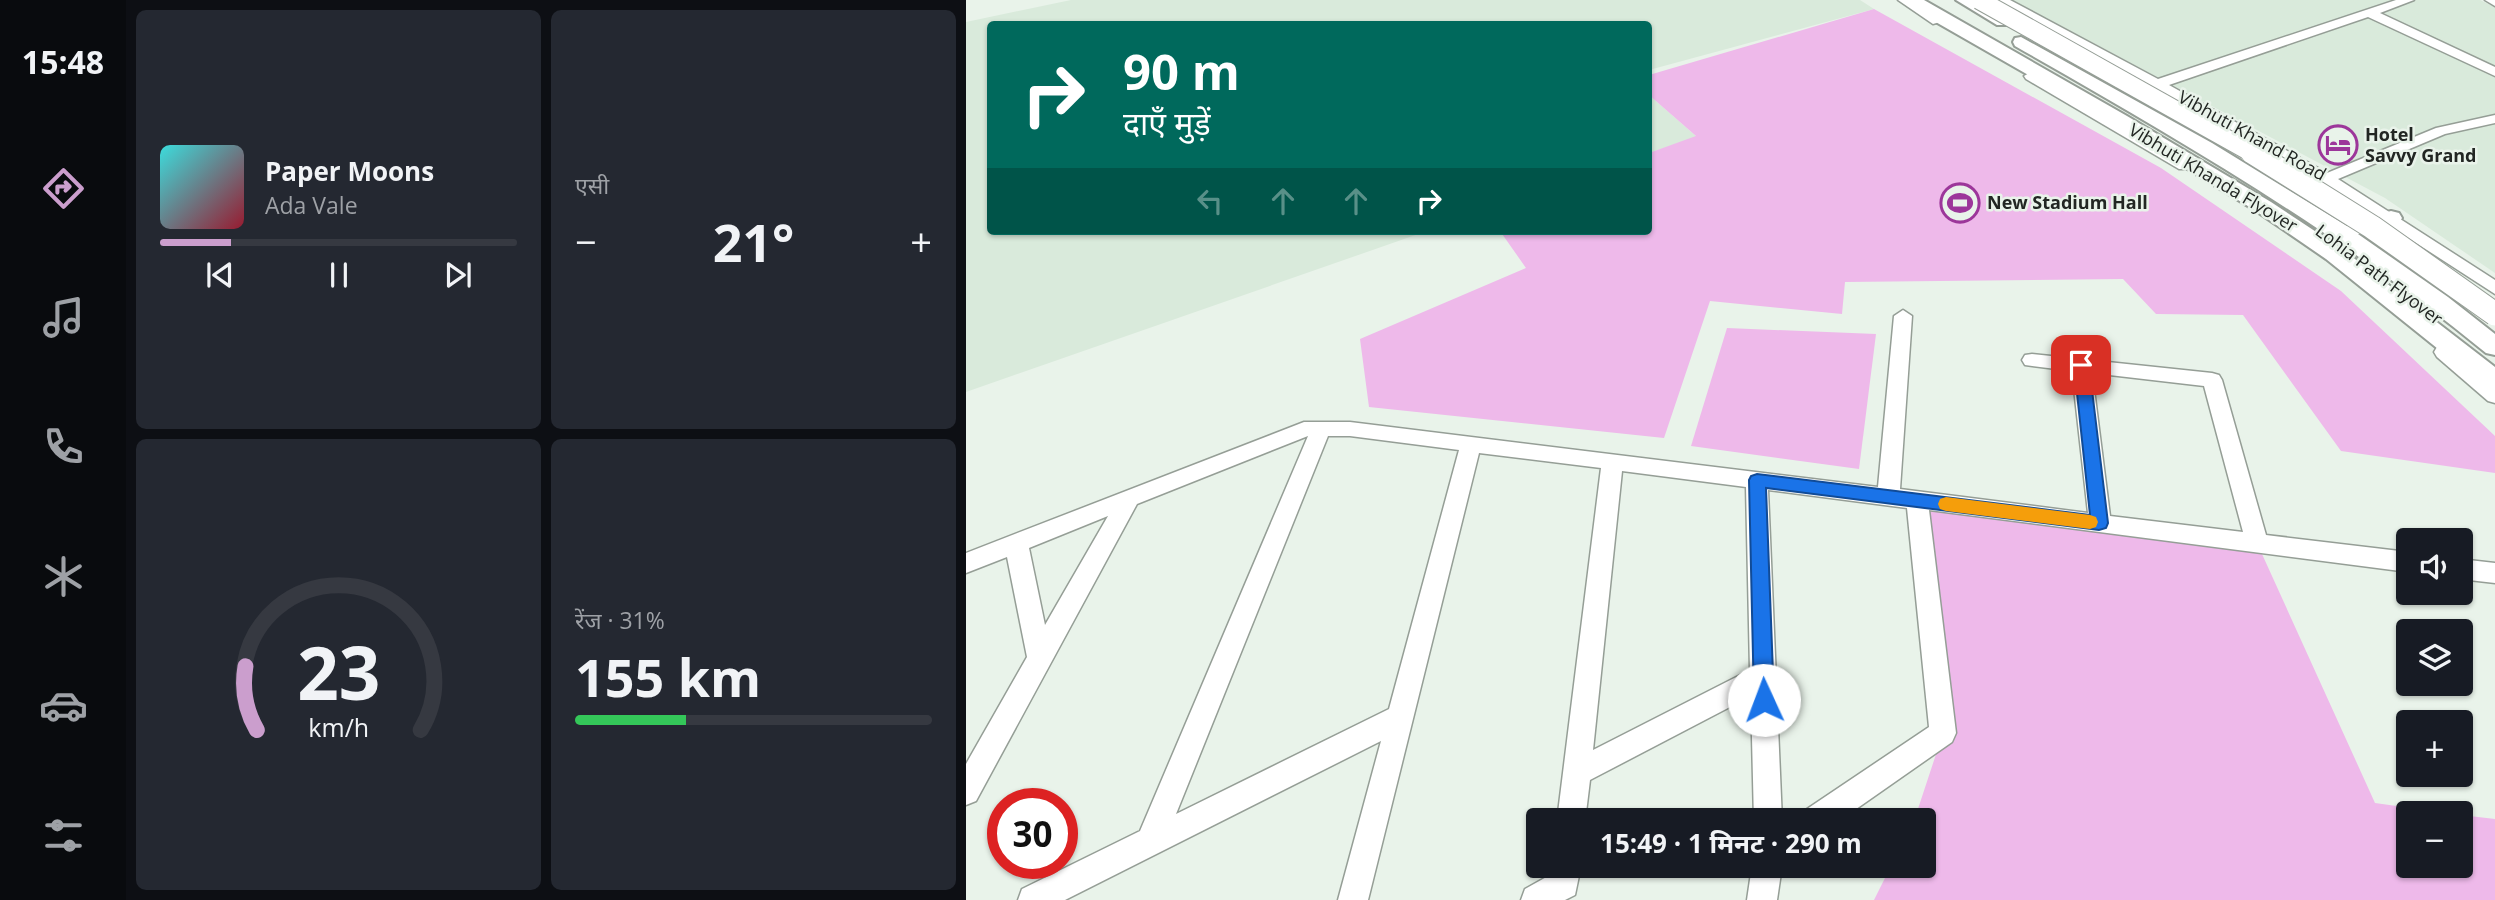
<!DOCTYPE html>
<html lang="hi">
<meta charset="utf-8">
<style>
:root{--surface:#171b24;--page:#242831;--text:#f1f3f6;--muted:#9ea1a6;--line:#363941;--accent:#cb9ecd}
body{margin:0;font-family:"Open Sans","Noto Sans Devanagari",sans-serif;background:var(--page);color:var(--text);height:100vh;display:flex;flex-direction:column;font-size:26px;white-space:nowrap}
*{box-sizing:border-box;margin:0}
p{font-size:23px;color:var(--muted)}
.icon{flex:none;width:38px;height:38px;fill:none;stroke:currentColor;stroke-width:2;stroke-linecap:round;stroke-linejoin:round}
.map{position:relative;flex:1;overflow:hidden}
.details{display:flex;flex-direction:column;gap:10px;padding:10px;background:#0d0f14;width:840px}
.details>*{flex:none}
.guide{position:absolute;left:21px;top:21px;width:665px;height:214px;border-radius:7px;box-shadow:0 2px 5px #0004;background:#00695c;color:#fff;overflow:hidden}
.controls{position:absolute;left:1430px;top:528px;display:grid;gap:14px}
.controls a{display:grid;place-items:center;width:77px;height:77px;border-radius:7px;background:var(--surface);box-shadow:0 2px 5px #0004;font-size:35px}
.speed{position:absolute;left:21px;top:788px;display:flex;gap:14px;font-size:35px;font-weight:700;text-align:center}
.speed>*{display:grid;place-content:center;width:91px;height:91px;border-radius:50%;background:var(--surface);box-shadow:0 2px 5px #0004;line-height:1}
.speed .limit{border:10px solid #d22;background:#fff;color:#111}
.pin{position:absolute;display:grid;place-items:center;width:60px;height:60px;color:#fff;margin:-30px;border-radius:14px;box-shadow:0 4px 10px #0006}
.me{position:absolute;width:77px;margin:-38px;rotate:358deg;stroke-linejoin:round;filter:drop-shadow(0 0 5px #0008)}
.turn{display:flex;align-items:center;gap:24px;height:147px;padding:0 21px;font-size:32px}
.turn .icon{width:91px;height:91px;stroke-width:2.5}
.turn b{display:block;font-size:49px;line-height:60px}
.lanes{display:flex;align-items:center;height:66px;padding:0 21px;background:#0003;justify-content:center;gap:35px;direction:ltr}
.lanes .off{opacity:.35}
.big{font-size:52px;font-weight:700;line-height:1.1}
.details .widget{flex:1;display:flex;flex-direction:column;justify-content:center;gap:10px;min-width:0;padding:0 24px;border-radius:10px;background:var(--page)}
.details .dial{align-items:center;gap:0}
.dial svg{height:182px;overflow:visible;fill:none;stroke:var(--line);stroke-width:7;stroke-linecap:round;text-anchor:middle}
.dial text{fill:var(--text);stroke:none}
.song{display:flex;align-items:center;gap:21px}
.cover{width:84px;height:84px;border-radius:10px;background:linear-gradient(135deg,hsl(180 70% 55%),hsl(350 70% 35%))}
.played{height:7px;border-radius:4px;background:linear-gradient(90deg,var(--accent) 20%,var(--line) 20%)}
.keys{display:flex;justify-content:space-around;direction:ltr}
.heat{display:flex;justify-content:space-between;align-items:center;font-size:38px;direction:ltr}
.charge{height:10px;border-radius:5px;background:linear-gradient(90deg,#34c759 31%,var(--line) 0)}
.details .tiles{flex:1;display:grid;gap:10px;grid-template-columns:repeat(2,1fr)}
.trip{position:absolute;left:560px;top:808px;width:410px;height:70px;border-radius:7px;background:var(--surface);box-shadow:0 2px 5px #0004;font-weight:700;line-height:70px;text-align:center}
main{display:flex;flex:1;min-height:0}
.tab-bar{display:flex;flex-direction:column;width:126px;justify-content:space-around;align-items:center;background:#090b0e;color:var(--muted)}
.tab-bar .icon{width:49px;height:49px}
.tab-bar .on{color:var(--accent)}
.tab-bar b{font-size:32px;color:var(--text)}
.map>svg:first-child{display:block}
</style>
<main>
<nav class="tab-bar">
<b>15:48</b>
<svg class="icon on" aria-label="directions" viewBox="0 0 24 24"><path d="M12 3l9 9-9 9-9-9zM9 14v-3h6M13 9l2 2-2 2"/></svg>
<svg class="icon" aria-label="music" viewBox="0 0 24 24"><path d="M9 18V5l10-2v13"/><circle cx="6" cy="18" r="3"/><circle cx="16" cy="16" r="3"/></svg>
<svg class="icon" aria-label="phone" viewBox="0 0 24 24"><path d="M5 4h4l2 5-3 2q2 4 5 5l2-3 5 2v4C11 20 4 13 5 4z"/></svg>
<svg class="icon" aria-label="climate" viewBox="0 0 24 24"><path d="M12 3v18M4 7l16 10M4 17L20 7"/></svg>
<svg class="icon" aria-label="car" viewBox="0 0 24 24"><path d="M5 17H2v-5l4-1 3-4h7l3 4 3 1v5h-3M9 17h6M6 11h13"/><circle cx="7" cy="17" r="2"/><circle cx="17" cy="17" r="2"/></svg>
<svg class="icon" aria-label="filters" viewBox="0 0 24 24"><path d="M4 7h16M4 17h16"/><circle cx="9" cy="7" r="2"/><circle cx="15" cy="17" r="2"/></svg>
</nav>
<section class="details">
<div class="tiles">
<div class="widget">
<div class="song"><i class="cover"></i><div><b>Paper Moons</b><p>Ada Vale</p></div></div>
<div class="played"></div>
<div class="keys"><svg class="icon" aria-label="previous" viewBox="0 0 24 24"><path d="M18 5L8 12l10 7zM5 5v14"/></svg><svg class="icon" aria-label="pause" viewBox="0 0 24 24"><path d="M8 5v14M16 5v14"/></svg><svg class="icon" aria-label="next" viewBox="0 0 24 24"><path d="M6 5l10 7-10 7zM19 5v14"/></svg></div>
</div>
<div class="widget"><p>एसी</p>
<div class="heat"><a>−</a><b class="big">21°</b><a>+</a></div>
</div>
<div class="widget dial"><svg viewBox="0 0 100 80">
<path d="M14 69A42 42 0 1 1 86 69"/>
<path d="M14 69A42 42 0 0 1 9 41" stroke="#cb9ecd"/>
<text x="50" y="56" font-size="32" font-weight="700">23</text>
<text x="50" y="72" font-size="11">km/h</text>
</svg></div>
<div class="widget"><p>रेंज · 31%</p><b class="big">155 km</b><div class="charge"></div></div>
</div>
</section>
<div class="map">
<svg width="1529" height="900" viewBox="0 0 1529 900">
<rect width="100%" height="100%" fill="#e9f3ea"/>
<g fill="#d9eadb">
<path d="M105 0H894L908 9 683 70 682 24H24V231H461L0 392V22Z"/>
<path d="M1046 0H1514L1529 7V273L1419 198Z"/>
<path d="M683 95 731 137 683 153Z"/>
</g>
<g fill="#eeb9ea">
<path d="M908 9 1195 168 1375 291 1529 436V473L1375 451 1277 315 1190 314 1157 279 879 282 876 314 744 301 698 438 403 407 394 339 560 268 534 231H682L683 153 730 136 683 95V75Z"/>
<path d="M761 328 910 334 893 469 725 446Z"/>
<path d="M951 500 1291 543 1409 803 1488 814H1442V866H1494L1495 815 1529 819V900H908L925 866H957V821H948L977 733Z"/>
</g>
<g fill="none" stroke-linecap="round" stroke-linejoin="round">
<g stroke="#959e96" stroke-width="3">
<g id="minor">
<path d="M932 0H946L977 21 967 24Z"/>
<path d="M1029 0H1044L1192 79 1430 0H1448L1414 13 1529 67V76L1402 17 1203 85 1361 173 1470 128 1529 115V123L1479 134 1372 179 1529 280V294L1359 184H1349L1346 181 1348 178 1343 175 1190 89H1180V83Z"/>
<path d="M1519 0H1529V6Z"/>
<path d="M1065 72 1223 163 1226 166 1223 169H1213L1060 79 1058 76Z"/>
<path d="M937 310 946 316 934 489 1122 513 1106 371 1059 365 1056 360 1059 355 1066 354 1246 373 1253 375 1256 380 1300 535 1442 552V572L963 510 990 733 986 742 873 821H834L838 811 963 727 941 508 802 490 816 821H788L785 696 624 780 619 821H591L635 468 513 453 402 900H372L415 741 99 900H52L56 889 174 831 342 436 171 504 10 801 0 805V764L61 657 41 557 0 573V553L338 422H384L912 487 928 316ZM1126 373 1238 386 1277 532 1144 516ZM362 436H384L493 450 423 709 210 814ZM656 471 780 487 784 670 627 750ZM142 516 79 625 63 548Z"/>
<path d="M1478 346 1485 347 1529 385V403L1522 401 1471 357 1468 352 1471 347Z"/>
<path d="M1494 559 1529 563V583L1494 579Z"/>
<path d="M585 866H615L609 895 599 900H555L559 889 584 875Z"/>
<path d="M786 866H816L811 900H781Z"/>
</g>
</g>
<g stroke="#959e96" stroke-width="4">
<g id="major">
<path d="M941 0H958L1161 116 1305 202 1376 249 1529 367V389L1520 386 1497 369 1360 259 1290 211 1148 124 954 13Z"/>
<path d="M990 0H1010L1045 22 1043 25H1031Z"/>
<path d="M1055 37 1246 143 1381 226 1384 222 1425 211 1433 213 1436 218 1433 223 1392 234 1482 297 1529 334V355L1520 353C1374 233 1213 139 1049 46L1047 42 1049 38Z"/>
</g>
</g>
<use href="#minor" fill="#fff" fill-rule="evenodd"/>
<use href="#major" fill="#fff" fill-rule="evenodd"/>
<g stroke="#959e96" stroke-width="20" stroke-linecap="butt">
<path id="major-bridge-far1" d="M1013 0 1288 154"/>
</g>
<g stroke="#959e96" stroke-width="25" stroke-linecap="butt">
<path id="major-bridge" d="M1286 152 1406 227 1529 314"/>
</g>
<use href="#major-bridge-far1" stroke="#fff" stroke-width="18"/>
<use href="#major-bridge" stroke="#fff" stroke-width="23"/>
</g>
<path fill="#1a73e8" stroke="#114b97" stroke-width="2" d="M1115 360 1123 365 1142 523 1140 528 1133 530 800 488 808 700 805 706 798 709 791 706 788 700 783 480 785 476 791 474 1124 515 1108 365Z"/>
<path fill="#f59e0b" d="M980 497 1124 515 1130 517 1132 522 1130 527 1124 529 980 511 974 509 972 504 974 499Z"/>
<defs>
<g id="hotel-ring" transform="scale(2.0125)"><circle r="9.5" fill="#e9f3ea" stroke="#9c369a" stroke-width="1.5"/><path d="M-6-4.5h1.5V1H6V5H4.5V3h-9V5H-6ZM-4 0a1.8 1.8 0 1 1 3.6 0ZM.5 0V-2.5h3Q6-2.5 6 0Z" fill="#9c369a"/></g>
<g id="stadium-ring" transform="scale(2.0125)"><circle r="9.5" fill="#e9f3ea" stroke="#9c369a" stroke-width="1.5"/><path d="M0-5a6.5 5 0 1 0 0 10a6.5 5 0 1 0 0-10ZM-3.5-1.8h7v3.6h-7Z" fill="#9c369a"/></g>
</defs>
<g fill-rule="evenodd">
<use href="#hotel-ring" x="1372" y="145"/>
<use href="#stadium-ring" x="994" y="203"/>
</g>
<g text-anchor="middle" stroke-width="5" stroke-linejoin="round" paint-order="stroke">
<g font-size="18" font-weight="bold" fill="#222623" stroke="#e9f3ea" text-anchor="start">
<text x="1399" y="141">Hotel<tspan x="1399" dy="21">Savvy Grand</tspan></text>
<text x="1021" y="209">New Stadium Hall</text>
</g>
<g font-size="18" fill="#222623" stroke="#e9f3ea">
<text transform="translate(1286 136) rotate(29)" y="6">Vibhuti Khand Road</text>
<text transform="translate(1247 178) rotate(31)" y="6">Vibhuti Khanda Flyover</text>
<text transform="translate(1413 275) rotate(37)" y="6">Lohia Path Flyover</text>
</g>
</g>
</svg>
<div class="controls">
<a><svg class="icon" aria-label="sound" viewBox="0 0 24 24"><path d="M4 9h4l5-4v14l-5-4H4zM17 9q2 3 0 6"/></svg></a>
<a><svg class="icon" aria-label="layers" viewBox="0 0 24 24"><path d="M12 4l9 5-9 5-9-5zM3 14l9 5 9-5"/></svg></a>
<a>+</a>
<a>−</a>
</div>
<div class="speed"><div class="limit">30</div></div>
<div class="pin" style="left:1115px;top:365px;background:#d93025"><svg class="icon" aria-label="arrive" viewBox="0 0 24 24"><path d="M6 21V4h12l-3 4 3 4H6"/></svg></div>
<svg class="me" style="left:798px;top:700px" viewBox="-20 -20 40 40"><circle r="19" fill="#fff"/><path d="M0-13L10 11 0 6-10 11z" fill="#1a73e8"/></svg>
<div class="trip">15:49 · 1 मिनट · 290 m</div>
<div class="guide">
<div class="turn"><svg class="icon" aria-label="right" viewBox="0 0 24 24"><path d="M7 20v-9h11M14 6l5 5-5 5"/></svg><div><b>90 m</b>दाएँ मुड़ें</div></div>
<div class="lanes"><svg class="icon off" aria-label="left" viewBox="0 0 24 24"><path d="M17 20v-9H6M10 6l-5 5 5 5"/></svg><svg class="icon off" aria-label="ahead" viewBox="0 0 24 24"><path d="M12 20V5M6 11l6-6 6 6"/></svg><svg class="icon off" aria-label="ahead" viewBox="0 0 24 24"><path d="M12 20V5M6 11l6-6 6 6"/></svg><svg class="icon" aria-label="right" viewBox="0 0 24 24"><path d="M7 20v-9h11M14 6l5 5-5 5"/></svg></div>
</div>
</div>
</main>
